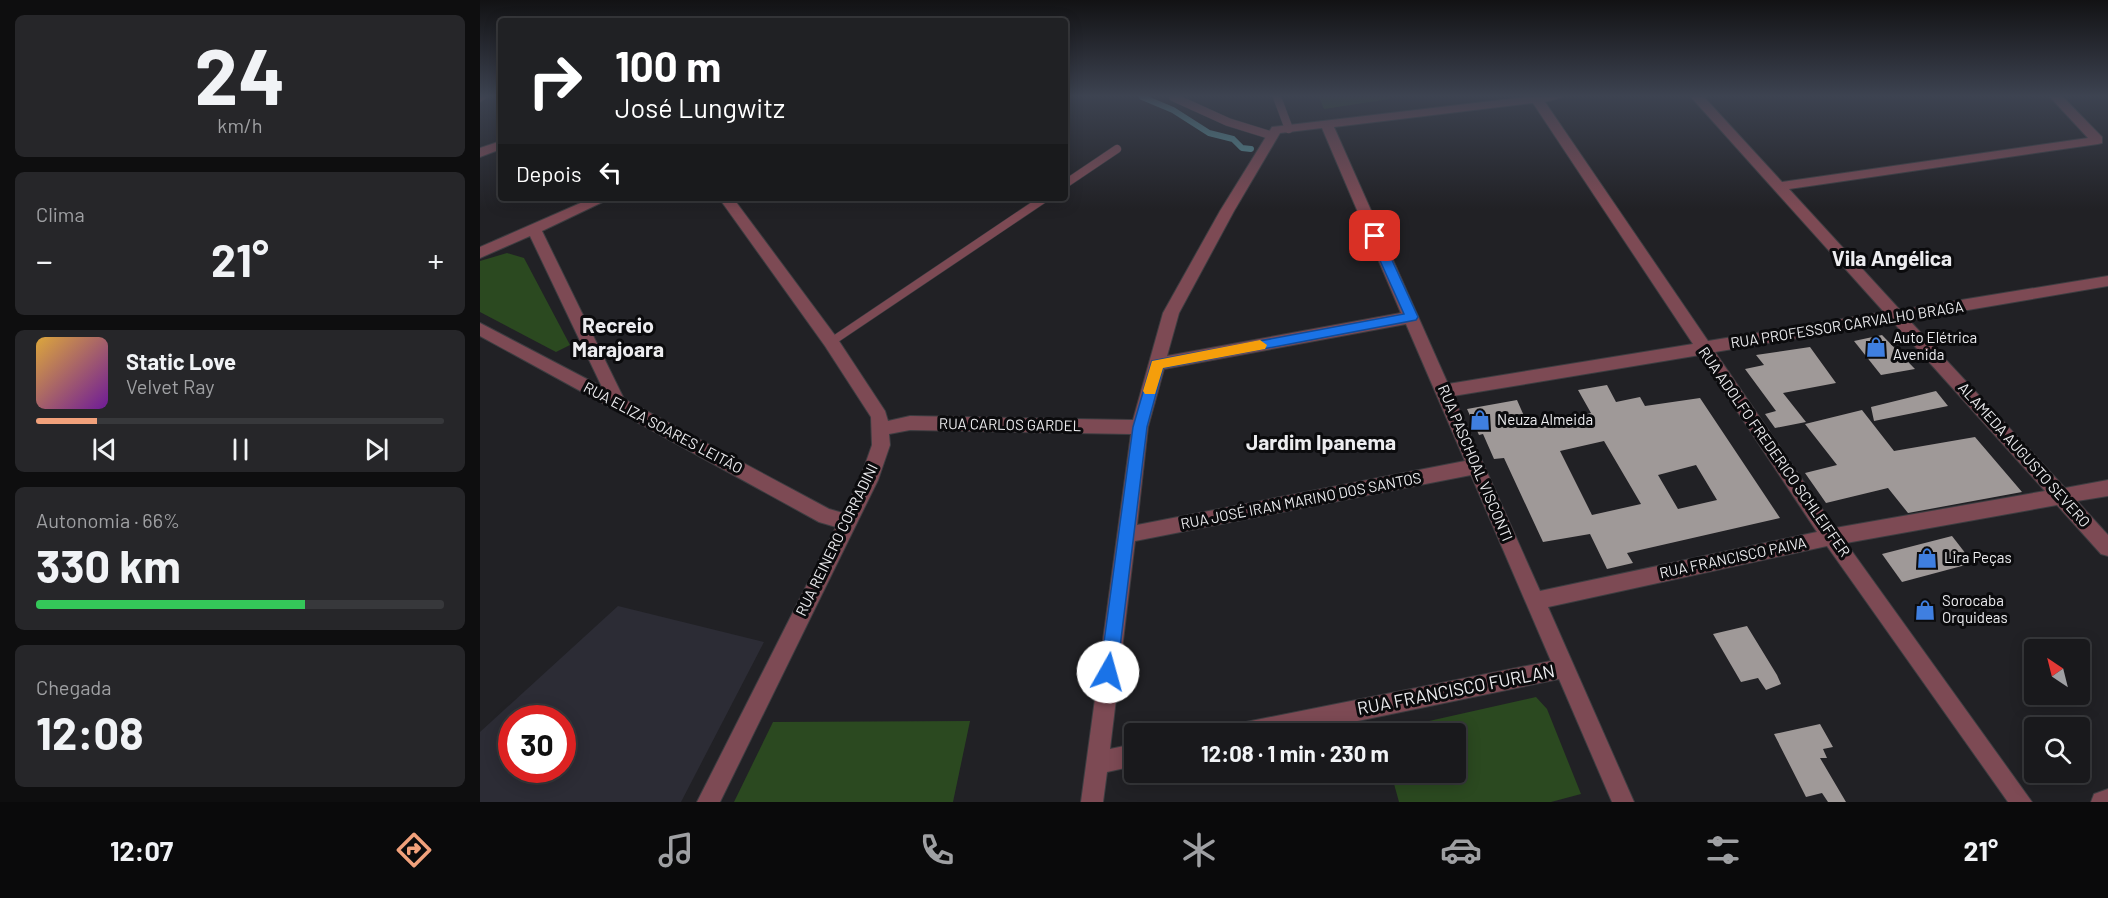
<!DOCTYPE html>
<html lang="pt">
<meta charset="utf-8">
<style>
:root{--surface:#19191c;--page:#262629;--text:#f1f3f6;--muted:#9fa0a3;--line:#37383b;--accent:#f1a17b}
body{margin:0;font-family:Barlow,sans-serif;background:var(--page);color:var(--text);height:100vh;display:flex;flex-direction:column;font-size:22px;white-space:nowrap}
*{box-sizing:border-box;margin:0}
p{font-size:20px;color:var(--muted)}
.icon{flex:none;width:33px;height:33px;fill:none;stroke:currentColor;stroke-width:2;stroke-linecap:round;stroke-linejoin:round}
.map{position:relative;flex:1;overflow:hidden}
.sheet{display:flex;flex-direction:column;gap:15px;padding:15px;background:#0e0e0f;width:480px}
.sheet>*{flex:none}
.hud{position:absolute;left:18px;top:18px;width:570px;height:183px;border-radius:6px;box-shadow:0 3px 15px #0003,0 0 0 2px var(--line);background:#202124;color:#fff;overflow:hidden}
.needle{width:39px;rotate:325deg}
.buttons{position:absolute;left:1544px;top:639px;display:grid;gap:12px}
.buttons a{display:grid;place-items:center;width:66px;height:66px;border-radius:6px;background:var(--surface);box-shadow:0 3px 15px #0003,0 0 0 2px var(--line);font-size:30px}
.speed{position:absolute;left:18px;top:705px;display:flex;gap:12px;font-size:30px;font-weight:700;text-align:center}
.speed>*{display:grid;place-content:center;width:78px;height:78px;border-radius:50%;background:var(--surface);box-shadow:0 3px 15px #0003,0 0 0 2px var(--line);line-height:1}
.speed .limit{border:9px solid #d22;background:#fff;color:#111}
.pin{position:absolute;display:grid;place-items:center;width:51px;height:51px;color:#fff;margin:-26px;border-radius:12px;box-shadow:0 3px 9px #0006}
.me{position:absolute;width:66px;margin:-33px;rotate:7deg;stroke-linejoin:round;filter:drop-shadow(0 0 4px #0008)}
.turn{display:flex;align-items:center;gap:21px;height:126px;padding:0 18px;font-size:27px}
.turn .icon{width:78px;height:78px;stroke-width:2.5}
.turn b{display:block;font-size:42px;line-height:51px}
.then{display:flex;align-items:center;height:57px;padding:0 18px;background:#0003;gap:12px;font-size:22px}
.big{font-size:45px;font-weight:700;line-height:1.1}
.sheet .card{flex:1;display:flex;flex-direction:column;justify-content:center;gap:9px;min-width:0;padding:0 21px;border-radius:9px;background:var(--page)}
.sheet .dial{align-items:center;gap:0}
.dial b{font-size:78px;line-height:1}
.song{display:flex;align-items:center;gap:18px}
.cover{width:72px;height:72px;border-radius:9px;background:linear-gradient(135deg,hsl(40 70% 55%),hsl(280 70% 35%))}
.played{height:6px;border-radius:3px;background:linear-gradient(90deg,var(--accent) 15%,var(--line) 15%)}
.keys{display:flex;justify-content:space-around;direction:ltr}
.heat{display:flex;justify-content:space-between;align-items:center;font-size:33px;direction:ltr}
.charge{height:9px;border-radius:4px;background:linear-gradient(90deg,#34c759 66%,var(--line) 0)}
.trip{position:absolute;left:644px;top:723px;width:342px;height:60px;border-radius:6px;background:var(--surface);box-shadow:0 3px 15px #0003,0 0 0 2px var(--line);font-weight:700;line-height:60px;text-align:center}
.tabs{display:flex;height:96px;justify-content:space-around;align-items:center;background:#0a0a0b;color:var(--muted)}
.tabs .icon{width:42px;height:42px}
.tabs .active{color:var(--accent)}
.tabs b{font-size:27px;color:var(--text)}
main{display:flex;flex:1;min-height:0}
.map>svg:first-child{display:block}
</style>
<main>
<section class="sheet">
<div class="card dial"><b>24</b><p>km/h</p></div>
<div class="card"><p>Clima</p>
<div class="heat"><a>−</a><b class="big">21°</b><a>+</a></div>
</div>
<div class="card">
<div class="song"><i class="cover"></i><div><b>Static Love</b><p>Velvet Ray</p></div></div>
<div class="played"></div>
<div class="keys"><svg class="icon" aria-label="previous" viewBox="0 0 24 24"><path d="M18 5L8 12l10 7zM5 5v14"/></svg><svg class="icon" aria-label="pause" viewBox="0 0 24 24"><path d="M8 5v14M16 5v14"/></svg><svg class="icon" aria-label="next" viewBox="0 0 24 24"><path d="M6 5l10 7-10 7zM19 5v14"/></svg></div>
</div>
<div class="card"><p>Autonomia · 66%</p><b class="big">330 km</b><div class="charge"></div></div>
<div class="card"><p>Chegada</p><b class="big">12:08</b></div>
</section>
<div class="map">
<svg width="1628" height="802" viewBox="0 0 1628 802">
<rect width="100%" height="100%" fill="#212125"/>
<path fill="#2c2c35" fill-rule="evenodd" d="M138 606 284 642 201 802H0V732ZM32 718H82V770H32Z"/>
<g fill="#2b4920">
<path d="M839 97H909L910 99 844 109Z"/>
<path d="M27 253 44 258 90 345 76 352 0 312V261Z"/>
<path d="M1056 697 1067 709 1101 794 1071 802H919L911 773 975 772V734L900 732Z"/>
<path d="M490 721 473 802H254L293 722Z"/>
</g>
<g fill="none" stroke-linecap="round" stroke-linejoin="round">
<path stroke="#59949a" stroke-width="6" d="M662 97 693 110 729 133 753 139 762 148 771 149"/>
</g>
<g fill="#9f9998" fill-rule="evenodd">
<path d="M1402 335 1435 369 1401 375 1374 341Z"/>
<path d="M1330 347 1356 383 1303 393 1326 422 1295 428 1285 414 1296 411 1265 369 1284 365 1276 355Z"/>
<path d="M1127 385 1136 402 1160 397 1165 406 1220 398 1300 518 1147 553 1153 563 1127 569 1110 534 1063 542 1024 458 1014 459 1003 434 999 435 987 409 1037 400 1048 425 1084 420 1111 413 1098 390ZM1124 441 1161 504 1112 515 1080 451ZM1216 465 1237 500 1198 509 1178 475Z"/>
<path d="M1456 391 1468 406 1394 421 1391 407Z"/>
<path d="M1382 410 1414 451 1495 437 1542 492 1428 513 1408 488 1346 503 1325 473 1357 465 1325 424Z"/>
<path d="M1472 536 1493 563 1422 582 1402 554Z"/>
<path d="M1267 626 1297 675 1301 684 1286 690 1278 678 1261 682 1233 634Z"/>
<path d="M1340 724 1353 747 1343 749 1347 758H1340L1366 802H1348L1342 793 1326 797 1294 734Z"/>
</g>
<g fill="none" stroke-linecap="round" stroke-linejoin="round">
<g stroke="#3d3d41" stroke-width="9">
<g id="service">
<path d="M693 97 748 122 793 136"/>
<path d="M797 97 809 129"/>
<path d="M585 184 637 149"/>
<path d="M351 342 565 198"/>
</g>
</g>
<g stroke="#3d3d41" stroke-width="2">
<g id="minor">
<path d="M0 97H7L0 102Z"/>
<path d="M1046 97H1083L1065 102 1228 341 1404 312 1211 97H1224L1302 182 1608 138 1570 97H1583L1622 137V143L1618 144 1309 189 1420 310 1628 276V286L1429 320 1585 488 1628 480V496L1597 501 1628 535V556L1621 554 1577 505 1366 543 1552 802H1528L1347 546 1068 607 1154 802H1132L1079 679 815 734H751L753 726 761 723 1071 661 991 475 655 541 630 749 654 744V766L627 772 623 802H601L651 434 430 430 409 434 410 445 398 480 240 802H217L356 527 339 522 0 336V323L122 387 50 236 0 258V247L112 198H131L62 231 144 399 349 509 363 513 380 479 392 445 391 417 345 346 239 198H253L357 338 405 411 408 421 430 416 653 420 683 313 740 211 792 127ZM1053 103 1213 344 968 384 854 127ZM842 128 921 313 687 356 699 313 754 211 800 133ZM1413 322 1565 491 1355 528 1235 352ZM926 324 985 461 657 525 668 427 684 369ZM1220 355 1337 532 1060 591 973 396Z"/>
<path d="M21 141V149L0 157V148Z"/>
<path d="M1628 789V802H1611L1614 794Z"/>
</g>
</g>
<use href="#service" stroke="#7d4a54" stroke-width="8"/>
<use href="#minor" fill="#7d4a54" fill-rule="evenodd"/>
</g>
<linearGradient id="sky" x2="0" y2="1"><stop stop-color="#121214"/><stop offset="0.46" stop-color="#3d4351"/><stop offset="1" stop-color="#3d4351" stop-opacity="0"/></linearGradient>
<rect width="1628" height="209" fill="url(#sky)"/>
<path fill="#1a73e8" stroke="#114b97" stroke-width="1.5" d="M895 232 901 236 938 317 936 320 683 368 667 427 637 672 634 678 628 680 622 678 620 672 653 427 672 361 924 314 889 236Z"/>
<path fill="#f59e0b" d="M780 340 787 345 785 349 683 368 675 394H665L663 391 672 361Z"/>
<defs>
<g id="shop-bare" transform="scale(1.62)"><path d="M-5-2.5h2.3a2.7 3.5 0 0 1 5.4 0H5L5.5 6h-11ZM-1.5-2.5h3a1.5 2.3 0 0 0-3 0Z" fill="#3f7fe0" stroke="#0b0b0d" stroke-width="2.5" paint-order="stroke"/></g>
</defs>
<g fill-rule="evenodd">
<use href="#shop-bare" x="1396" y="347"/>
<use href="#shop-bare" x="1000" y="420"/>
<use href="#shop-bare" x="1447" y="558"/>
<use href="#shop-bare" x="1445" y="610"/>
</g>
<g text-anchor="middle" stroke-width="6" stroke-linejoin="round" paint-order="stroke">
<g font-size="15" fill="#ececef" stroke="#0b0b0d">
<text transform="translate(1367 325) rotate(-9)" y="5">RUA PROFESSOR CARVALHO BRAGA</text>
<text transform="translate(530 425) rotate(1)" y="5">RUA CARLOS GARDEL</text>
<text transform="translate(183 428) rotate(28)" y="5">RUA ELIZA SOARES LEITÃO</text>
<text transform="translate(1294 452) rotate(55)" y="5">RUA ADOLFO FREDERICO SCHLEIFFER</text>
<text transform="translate(1544 455) rotate(48)" y="5">ALAMEDA AUGUSTO SEVERO</text>
<text transform="translate(995 463) rotate(67)" y="5">RUA PASCHOAL VISCONTI</text>
<text transform="translate(821 501) rotate(-11)" y="5">RUA JOSÉ IRAN MARINO DOS SANTOS</text>
<text transform="translate(357 540) rotate(-64)" y="5">RUA REINERO CORRADINI</text>
<text transform="translate(1253 558) rotate(-12)" y="5">RUA FRANCISCO PAIVA</text>
</g>
<g font-size="15" fill="#ececef" stroke="#0b0b0d" text-anchor="start">
<text x="1413" y="343">Auto Elétrica<tspan x="1413" dy="17">Avenida</tspan></text>
<text x="1017" y="425">Neuza Almeida</text>
<text x="1464" y="563">Lira Peças</text>
<text x="1462" y="606">Sorocaba<tspan x="1462" dy="17">Orquideas</tspan></text>
</g>
<g font-size="18" fill="#ececef" stroke="#0b0b0d">
<text transform="translate(976 690) rotate(-11)" y="6">RUA FRANCISCO FURLAN</text>
</g>
<g font-size="21" font-weight="bold" fill="#ececef" stroke="#0b0b0d">
<text x="1412" y="266">Vila Angélica</text>
<text x="138" y="333">Recreio<tspan x="138" dy="24">Marajoara</tspan></text>
<text x="841" y="450">Jardim Ipanema</text>
</g>
</g>
</svg>
<div class="buttons">
<a><svg class="needle" viewBox="-14 -14 28 28"><path d="M0-13l5 13h-10z" fill="#e53935"/><path d="M0 13l5-13h-10z" fill="#9fa0a3"/></svg></a>
<a><svg class="icon" aria-label="search" viewBox="0 0 24 24"><circle cx="10" cy="10" r="6"/><path d="M15 15l6 6"/></svg></a>
</div>
<div class="speed"><div class="limit">30</div></div>
<div class="pin" style="left:895px;top:236px;background:#d93025"><svg class="icon" aria-label="arrive" viewBox="0 0 24 24"><path d="M6 21V4h12l-3 4 3 4H6"/></svg></div>
<svg class="me" style="left:628px;top:672px" viewBox="-20 -20 40 40"><circle r="19" fill="#fff"/><path d="M0-13L10 11 0 6-10 11z" fill="#1a73e8"/></svg>
<div class="trip">12:08 · 1 min · 230 m</div>
<div class="hud">
<div class="turn"><svg class="icon" aria-label="right" viewBox="0 0 24 24"><path d="M7 20v-9h11M14 6l5 5-5 5"/></svg><div><b>100 m</b>José Lungwitz</div></div>
<div class="then">Depois<svg class="icon" aria-label="left" viewBox="0 0 24 24"><path d="M17 20v-9H6M10 6l-5 5 5 5"/></svg></div>
</div>
</div>
</main>
<nav class="tabs">
<b>12:07</b>
<svg class="icon active" aria-label="directions" viewBox="0 0 24 24"><path d="M12 3l9 9-9 9-9-9zM9 14v-3h6M13 9l2 2-2 2"/></svg>
<svg class="icon" aria-label="music" viewBox="0 0 24 24"><path d="M9 18V5l10-2v13"/><circle cx="6" cy="18" r="3"/><circle cx="16" cy="16" r="3"/></svg>
<svg class="icon" aria-label="phone" viewBox="0 0 24 24"><path d="M5 4h4l2 5-3 2q2 4 5 5l2-3 5 2v4C11 20 4 13 5 4z"/></svg>
<svg class="icon" aria-label="climate" viewBox="0 0 24 24"><path d="M12 3v18M4 7l16 10M4 17L20 7"/></svg>
<svg class="icon" aria-label="car" viewBox="0 0 24 24"><path d="M5 17H2v-5l4-1 3-4h7l3 4 3 1v5h-3M9 17h6M6 11h13"/><circle cx="7" cy="17" r="2"/><circle cx="17" cy="17" r="2"/></svg>
<svg class="icon" aria-label="filters" viewBox="0 0 24 24"><path d="M4 7h16M4 17h16"/><circle cx="9" cy="7" r="2"/><circle cx="15" cy="17" r="2"/></svg>
<b>21°</b>
</nav>
